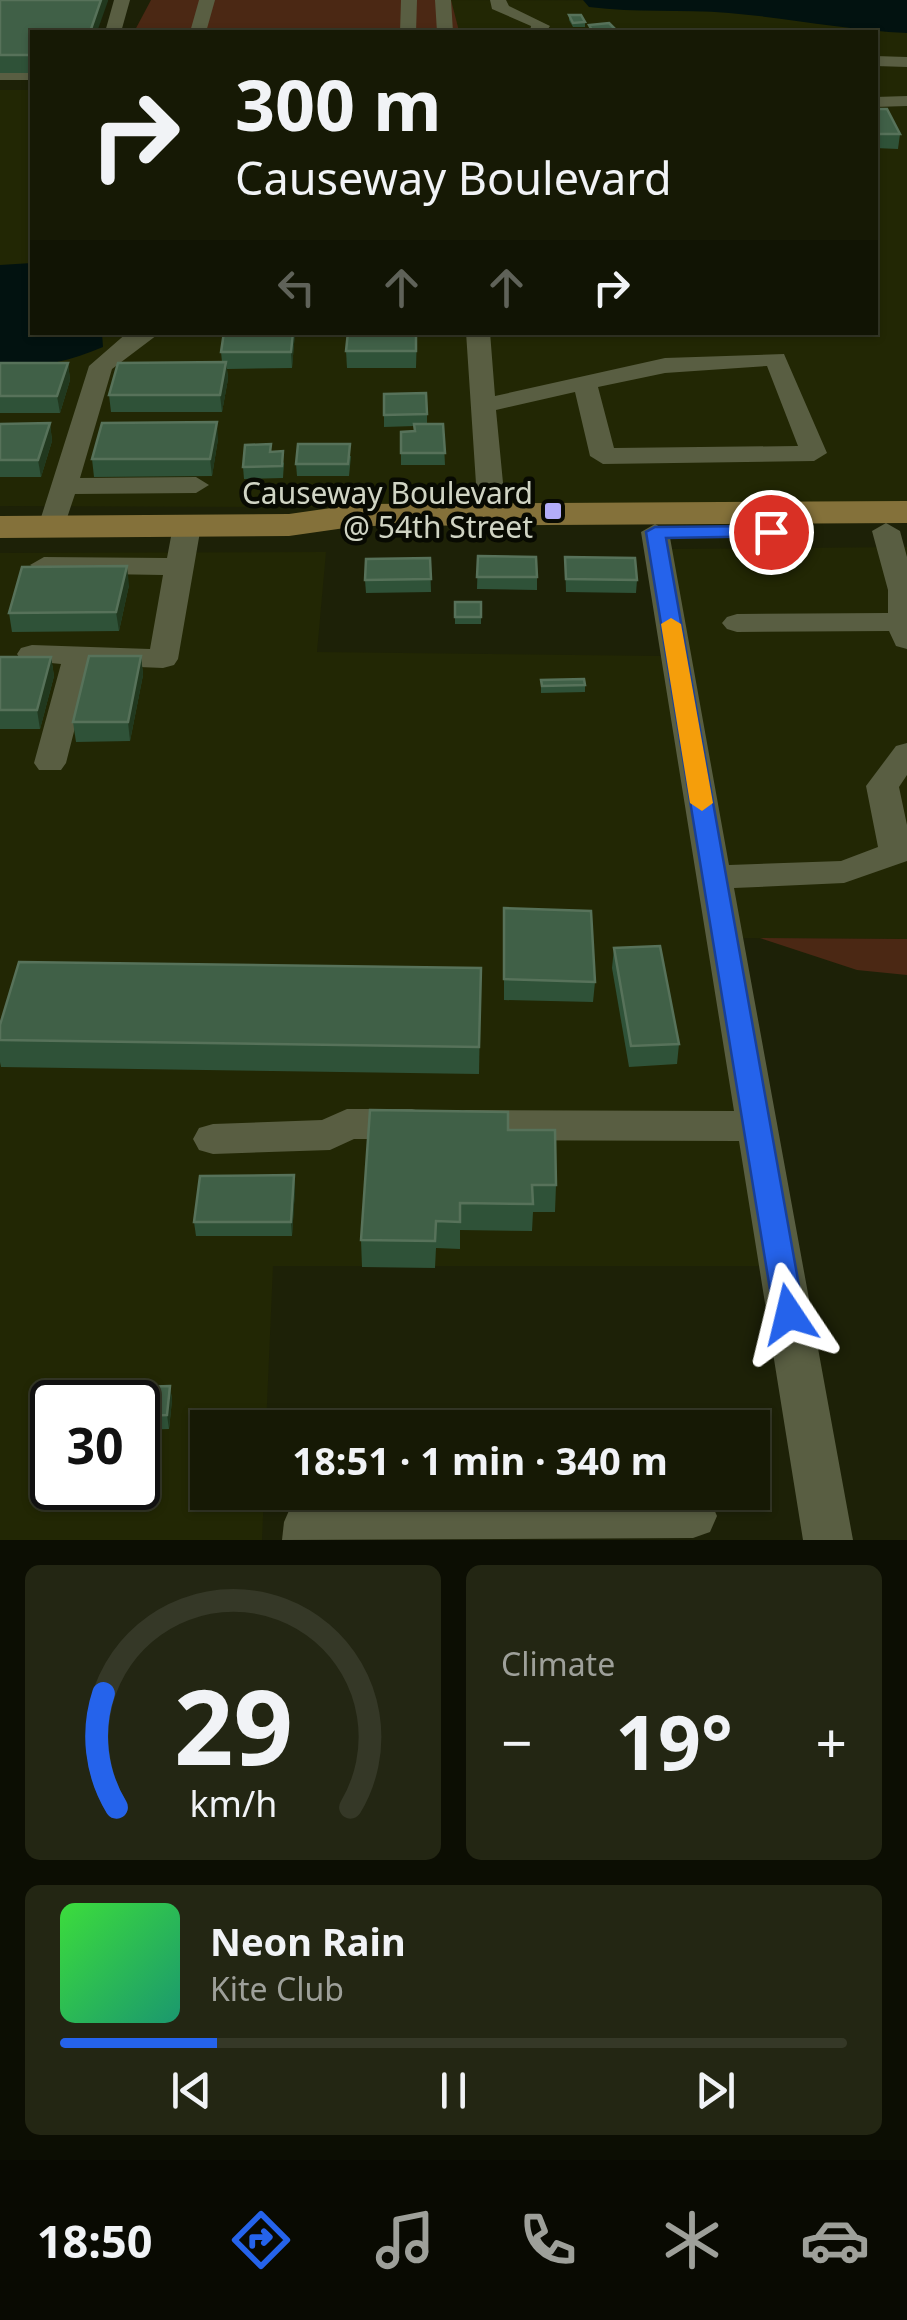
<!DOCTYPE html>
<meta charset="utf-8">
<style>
:root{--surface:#161905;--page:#232613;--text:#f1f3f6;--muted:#9ea09a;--line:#353827;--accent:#2563eb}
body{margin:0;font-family:"Noto Sans",sans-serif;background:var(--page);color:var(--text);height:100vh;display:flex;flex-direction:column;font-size:38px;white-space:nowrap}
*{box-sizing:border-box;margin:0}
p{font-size:32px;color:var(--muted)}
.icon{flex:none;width:55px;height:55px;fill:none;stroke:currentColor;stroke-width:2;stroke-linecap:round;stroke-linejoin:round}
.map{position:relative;height:1540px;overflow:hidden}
.details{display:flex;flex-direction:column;gap:25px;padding:25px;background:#0c0e03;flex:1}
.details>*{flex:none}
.hud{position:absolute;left:30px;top:30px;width:848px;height:305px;border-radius:0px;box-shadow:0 2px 8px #0004,0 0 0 2px var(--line);background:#161905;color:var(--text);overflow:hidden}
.speed{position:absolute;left:30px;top:1380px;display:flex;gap:20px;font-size:50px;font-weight:700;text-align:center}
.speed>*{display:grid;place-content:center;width:130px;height:130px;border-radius:50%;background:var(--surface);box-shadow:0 2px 8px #0004,0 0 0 2px var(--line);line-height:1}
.speed .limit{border:5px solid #111;border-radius:15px;background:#fff;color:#111}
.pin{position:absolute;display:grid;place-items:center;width:85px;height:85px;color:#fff;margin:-42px;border:5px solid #fff;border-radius:50%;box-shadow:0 2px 10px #0007}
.me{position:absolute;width:110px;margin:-55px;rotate:350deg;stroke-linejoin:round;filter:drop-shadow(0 0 8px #0008)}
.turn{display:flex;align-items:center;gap:35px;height:210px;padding:0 40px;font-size:45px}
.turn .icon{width:130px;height:130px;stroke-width:2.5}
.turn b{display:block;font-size:70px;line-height:85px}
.lanes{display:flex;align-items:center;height:95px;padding:0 40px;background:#0003;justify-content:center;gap:50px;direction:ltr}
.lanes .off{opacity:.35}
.big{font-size:75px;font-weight:700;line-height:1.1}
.details .tile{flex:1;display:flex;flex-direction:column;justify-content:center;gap:15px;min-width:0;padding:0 35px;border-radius:15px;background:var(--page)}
.details .dial{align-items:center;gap:0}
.dial svg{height:260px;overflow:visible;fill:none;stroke:var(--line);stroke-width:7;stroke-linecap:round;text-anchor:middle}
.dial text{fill:var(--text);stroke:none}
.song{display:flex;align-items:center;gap:30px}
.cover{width:120px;height:120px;border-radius:15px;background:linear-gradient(135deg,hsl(120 70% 55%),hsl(160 70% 35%))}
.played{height:10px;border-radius:5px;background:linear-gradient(90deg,var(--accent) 20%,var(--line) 20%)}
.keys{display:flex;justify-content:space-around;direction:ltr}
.heat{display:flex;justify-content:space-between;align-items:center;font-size:55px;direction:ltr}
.details .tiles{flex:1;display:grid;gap:25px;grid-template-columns:1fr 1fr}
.tile:last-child{grid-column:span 2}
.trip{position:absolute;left:190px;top:1410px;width:580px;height:100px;border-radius:0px;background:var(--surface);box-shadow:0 2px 8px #0004,0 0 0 2px var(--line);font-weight:700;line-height:100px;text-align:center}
.dock{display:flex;height:160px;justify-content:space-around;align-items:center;background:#090a02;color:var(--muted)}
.dock .icon{width:70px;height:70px}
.dock .active{color:var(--accent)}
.dock b{font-size:45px;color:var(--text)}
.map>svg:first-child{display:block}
</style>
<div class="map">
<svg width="907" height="1540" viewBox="0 0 907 1540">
<rect width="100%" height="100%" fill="#1d2107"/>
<g fill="#222704" fill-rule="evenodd">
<path d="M421 0 907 1V99H875V32H432Z"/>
<path d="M0 90H32V332L471 333 481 508 0 506Z"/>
<path d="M907 103V515L498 517 485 333 875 332V104Z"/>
<path d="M907 547V939L743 938 794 1244 669 549Z"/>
<path d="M326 552 317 652 664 656 764 1266H273L266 1427 208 1428V1492L264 1493 262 1540H0V553ZM52 1402H138V1488H52Z"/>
</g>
<g fill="#4b2814">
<path d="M151 0H451L459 31 463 32H134Z"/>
<path d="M760 938 907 939V975L857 970Z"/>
</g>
<g fill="#021210">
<path d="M583 0H907V33C847 30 789 18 729 13 682 9 636 13 589 7Z"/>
<path d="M32 263V332L102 333 103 347C68 362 38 368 0 367V265Z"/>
</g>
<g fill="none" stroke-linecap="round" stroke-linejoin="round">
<g fill="#595e42" fill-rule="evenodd">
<path d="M114 0H130L121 32H105Z"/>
<path d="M199 0H215L206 32H190Z"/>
<path d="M401 0H417L416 32H400Z"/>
<path d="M435 0H451L453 32H437Z"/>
<path d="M490 0H506L509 6 550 26 546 32H530L531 26 492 9Z"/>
<path d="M875 56 907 57V67L875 66Z"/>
<rect x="0" y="70" width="32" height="10"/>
<path d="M907 96V106L875 107V97Z"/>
<path d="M128 332H161L112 369 80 478 196 477 209 485 196 493 75 494 62 533H42L38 527 89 366Z"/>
<path d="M466 332H490L495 396 665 358 784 354 827 453 814 461 603 464 590 456 575 392 496 410 506 514 492 522 482 520 478 514ZM767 366 798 446 614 448 598 387 665 373Z"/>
<path d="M187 518 201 526 178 659 174 665 163 668 91 665 66 763 61 770H39L34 763 61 664 21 660 17 654 21 648 32 645 150 649 163 575 44 573 30 565 44 557 167 558 173 526Z"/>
<path d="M886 523 900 531 907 557V649L896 646 889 631 737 632 727 629 722 623 727 617 737 614 888 613V590L872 531Z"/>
<path d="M655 524 669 532 729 865 841 861 878 847 866 786 896 746 907 743V775L899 787 907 825V861L844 883 734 888 853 1540H803L739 1141 466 1140 452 1136 446 1125 452 1114 466 1110 734 1111 641 532Z"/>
<path d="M347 1109H412L426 1113 432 1124 426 1135 412 1139H354L330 1150 213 1154 199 1150 193 1139 199 1128 213 1124 322 1120Z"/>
<path d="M693 1494 710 1500 717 1516 710 1532 693 1538 282 1540 284 1522 291 1506 308 1500Z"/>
</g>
<path fill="#84713a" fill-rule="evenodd" d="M907 501V523L359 526 289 536 0 538V516L289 514 359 504Z"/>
</g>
<g fill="#2f5238">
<path d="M0 0H107L108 1 32 32V73H0Z"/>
<path d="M569 15 585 22V27H573L569 20Z"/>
<path d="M875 109 900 134 898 149 875 148Z"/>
<path d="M295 332 292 368 227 369 228 379 222 412H111L109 395 222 362 221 352Z"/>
<path d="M417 332 416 368H347L346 351Z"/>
<path d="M0 363H68L70 380 60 413H0Z"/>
<path d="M384 394 427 414V424H443L445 465H401V432L415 431V426L384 427Z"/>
<path d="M50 423 52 441 41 477H0V424Z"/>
<path d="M218 439 212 476 94 477 92 459Z"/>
<path d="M272 452 284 463 283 478 244 479 243 467Z"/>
<path d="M351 456 349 476H297L296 464Z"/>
<path d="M478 556 537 577V590L477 589Z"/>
<path d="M565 557 637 580 636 593 566 592Z"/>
<path d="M430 558 431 592 366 593 365 580Z"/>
<path d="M129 585 119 631 12 632 9 613Z"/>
<rect x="455" y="602" width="26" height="22"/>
<path d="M141 656 143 675 130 741 76 742 73 722Z"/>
<path d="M0 657H51L54 676 40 729H0Z"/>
<path d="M541 680 585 685V692L541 693Z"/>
<path d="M504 908 595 982 593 1002 504 1000Z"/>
<path d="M614 948 679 1044 677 1064 629 1067 612 968Z"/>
<path d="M481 968 479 1074 1 1067 0 1062V1025Z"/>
<path d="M508 1130 556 1185 555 1212H533L532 1231 460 1230V1249L436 1248 435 1268 362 1267 361 1240Z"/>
<path d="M294 1175 295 1190 292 1236H196L194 1222Z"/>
<path d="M170 1386 172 1400 169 1429 138 1430V1402Z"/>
</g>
<g fill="#21381e">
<path d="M101 0H107L108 1 97 32H90Z"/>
<path d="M293 332H295L292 368 291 352Z"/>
<path d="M226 362 228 379 222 412 220 395Z"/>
<path d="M68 363 70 380 60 413 57 396Z"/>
<path d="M217 422 218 439 212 476 210 459Z"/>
<path d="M50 423 52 441 41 477 38 460Z"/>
<path d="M127 566 129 585 119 631 116 612Z"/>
<path d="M141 656 143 675 130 741 128 722Z"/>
<path d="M51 657 54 676 40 729 37 710Z"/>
<path d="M294 1175 295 1190 292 1236 291 1222Z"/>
<path d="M170 1386 172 1400 169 1429 167 1415Z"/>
</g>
<g fill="#406047" stroke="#57725a" stroke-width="2.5">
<path d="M0 0H101L90 32H32V55H0Z"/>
<path d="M569 15H581L585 22 573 23Z"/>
<path d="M609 23 618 32H593L589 25Z"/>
<path d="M875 109H887L900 134H875Z"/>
<path d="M224 332H293L291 352H221Z"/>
<path d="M348 332H416V351H346Z"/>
<path d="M226 362 220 395H109L118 363Z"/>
<path d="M0 363H68L57 396H0Z"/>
<path d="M426 393 427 414 384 415V394Z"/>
<path d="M217 422 210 459H92L102 423Z"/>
<path d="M50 423 38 460H0V424Z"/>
<path d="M414 424H443L445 453H401V432L415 431Z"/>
<path d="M271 444 270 452 283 451 282 466 243 467 245 445Z"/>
<path d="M298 444H350L348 464H296Z"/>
<path d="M478 556 536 557 537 577H477Z"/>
<path d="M565 557 635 558 637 580 566 579Z"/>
<path d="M430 558 431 579 365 580 366 559Z"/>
<path d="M127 566 116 612 9 613 22 567Z"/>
<rect x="455" y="602" width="26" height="15"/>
<path d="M89 656H141L128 722H73Z"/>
<path d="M0 657H51L37 710H0Z"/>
<path d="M584 679 585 685 542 686 541 680Z"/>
<path d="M504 908 591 911 595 982 504 979Z"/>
<path d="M660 946 679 1044 631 1046 614 948Z"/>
<path d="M19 962 481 968 479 1047 0 1040V1025Z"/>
<path d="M370 1110 508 1112V1130H555L556 1185H532L533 1204 460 1203V1222L436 1221 435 1241 361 1240Z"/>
<path d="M294 1175 291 1222H194L200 1176Z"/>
<path d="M170 1386 167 1415 138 1416V1402H100L102 1388Z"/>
</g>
<path fill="#2563eb" stroke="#184099" stroke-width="2.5" d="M771 526 780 532 778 536 666 538 804 1314 800 1323 789 1327 778 1323 774 1314 646 532 655 527Z"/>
<path fill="#f59e0b" d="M671 618 681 624 713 803 702 811 690 803 661 624Z"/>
<rect fill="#b3adf9" stroke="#080a02" stroke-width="4" x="543" y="501" width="20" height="20" rx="5"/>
<g text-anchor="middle" stroke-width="9" stroke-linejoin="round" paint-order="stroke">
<g font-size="30" fill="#d0d4c4" stroke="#080a02" text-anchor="end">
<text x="533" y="504">Causeway Boulevard<tspan x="533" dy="34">@ 54th Street</tspan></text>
</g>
</g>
</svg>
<div class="speed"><div class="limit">30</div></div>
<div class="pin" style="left:771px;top:532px;background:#d93025"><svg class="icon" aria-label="arrive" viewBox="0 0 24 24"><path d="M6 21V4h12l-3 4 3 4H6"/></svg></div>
<svg class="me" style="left:789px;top:1314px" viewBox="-20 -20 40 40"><path d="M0-17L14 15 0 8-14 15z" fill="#2563eb" stroke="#fff" stroke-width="4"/></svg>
<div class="trip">18:51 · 1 min · 340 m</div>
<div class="hud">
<div class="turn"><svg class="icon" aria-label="right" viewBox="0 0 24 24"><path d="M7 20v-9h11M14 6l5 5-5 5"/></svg><div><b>300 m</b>Causeway Boulevard</div></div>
<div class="lanes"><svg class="icon off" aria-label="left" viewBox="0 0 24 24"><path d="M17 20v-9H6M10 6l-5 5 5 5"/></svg><svg class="icon off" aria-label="ahead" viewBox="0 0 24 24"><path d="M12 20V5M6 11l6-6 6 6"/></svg><svg class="icon off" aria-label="ahead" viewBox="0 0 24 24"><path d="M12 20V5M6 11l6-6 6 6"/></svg><svg class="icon" aria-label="right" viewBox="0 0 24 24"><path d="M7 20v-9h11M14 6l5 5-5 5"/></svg></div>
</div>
</div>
<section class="details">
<div class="tiles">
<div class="tile dial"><svg viewBox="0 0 100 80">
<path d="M14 69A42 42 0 1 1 86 69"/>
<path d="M14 69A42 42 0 0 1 10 34" stroke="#2563eb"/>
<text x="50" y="56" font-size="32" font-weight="700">29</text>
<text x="50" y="72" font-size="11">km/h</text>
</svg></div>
<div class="tile"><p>Climate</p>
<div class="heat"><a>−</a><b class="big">19°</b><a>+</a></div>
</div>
<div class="tile">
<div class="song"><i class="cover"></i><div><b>Neon Rain</b><p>Kite Club</p></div></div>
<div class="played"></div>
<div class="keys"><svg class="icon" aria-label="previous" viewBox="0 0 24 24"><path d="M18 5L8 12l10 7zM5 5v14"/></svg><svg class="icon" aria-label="pause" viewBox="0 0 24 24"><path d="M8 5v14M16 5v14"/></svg><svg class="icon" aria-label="next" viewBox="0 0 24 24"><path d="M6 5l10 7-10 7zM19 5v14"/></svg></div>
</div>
</div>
</section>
<nav class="dock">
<b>18:50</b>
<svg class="icon active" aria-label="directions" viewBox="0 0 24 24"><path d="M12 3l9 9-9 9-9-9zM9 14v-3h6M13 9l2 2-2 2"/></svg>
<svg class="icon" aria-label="music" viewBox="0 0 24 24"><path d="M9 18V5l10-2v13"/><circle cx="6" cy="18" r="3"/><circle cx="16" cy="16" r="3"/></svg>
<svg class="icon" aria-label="phone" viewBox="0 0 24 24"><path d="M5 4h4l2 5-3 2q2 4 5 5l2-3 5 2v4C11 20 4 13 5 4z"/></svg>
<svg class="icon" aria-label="climate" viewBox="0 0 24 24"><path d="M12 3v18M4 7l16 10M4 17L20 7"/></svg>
<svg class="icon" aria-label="car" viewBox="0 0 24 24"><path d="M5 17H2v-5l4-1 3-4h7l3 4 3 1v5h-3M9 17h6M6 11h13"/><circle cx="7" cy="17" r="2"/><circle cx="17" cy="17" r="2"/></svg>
</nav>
